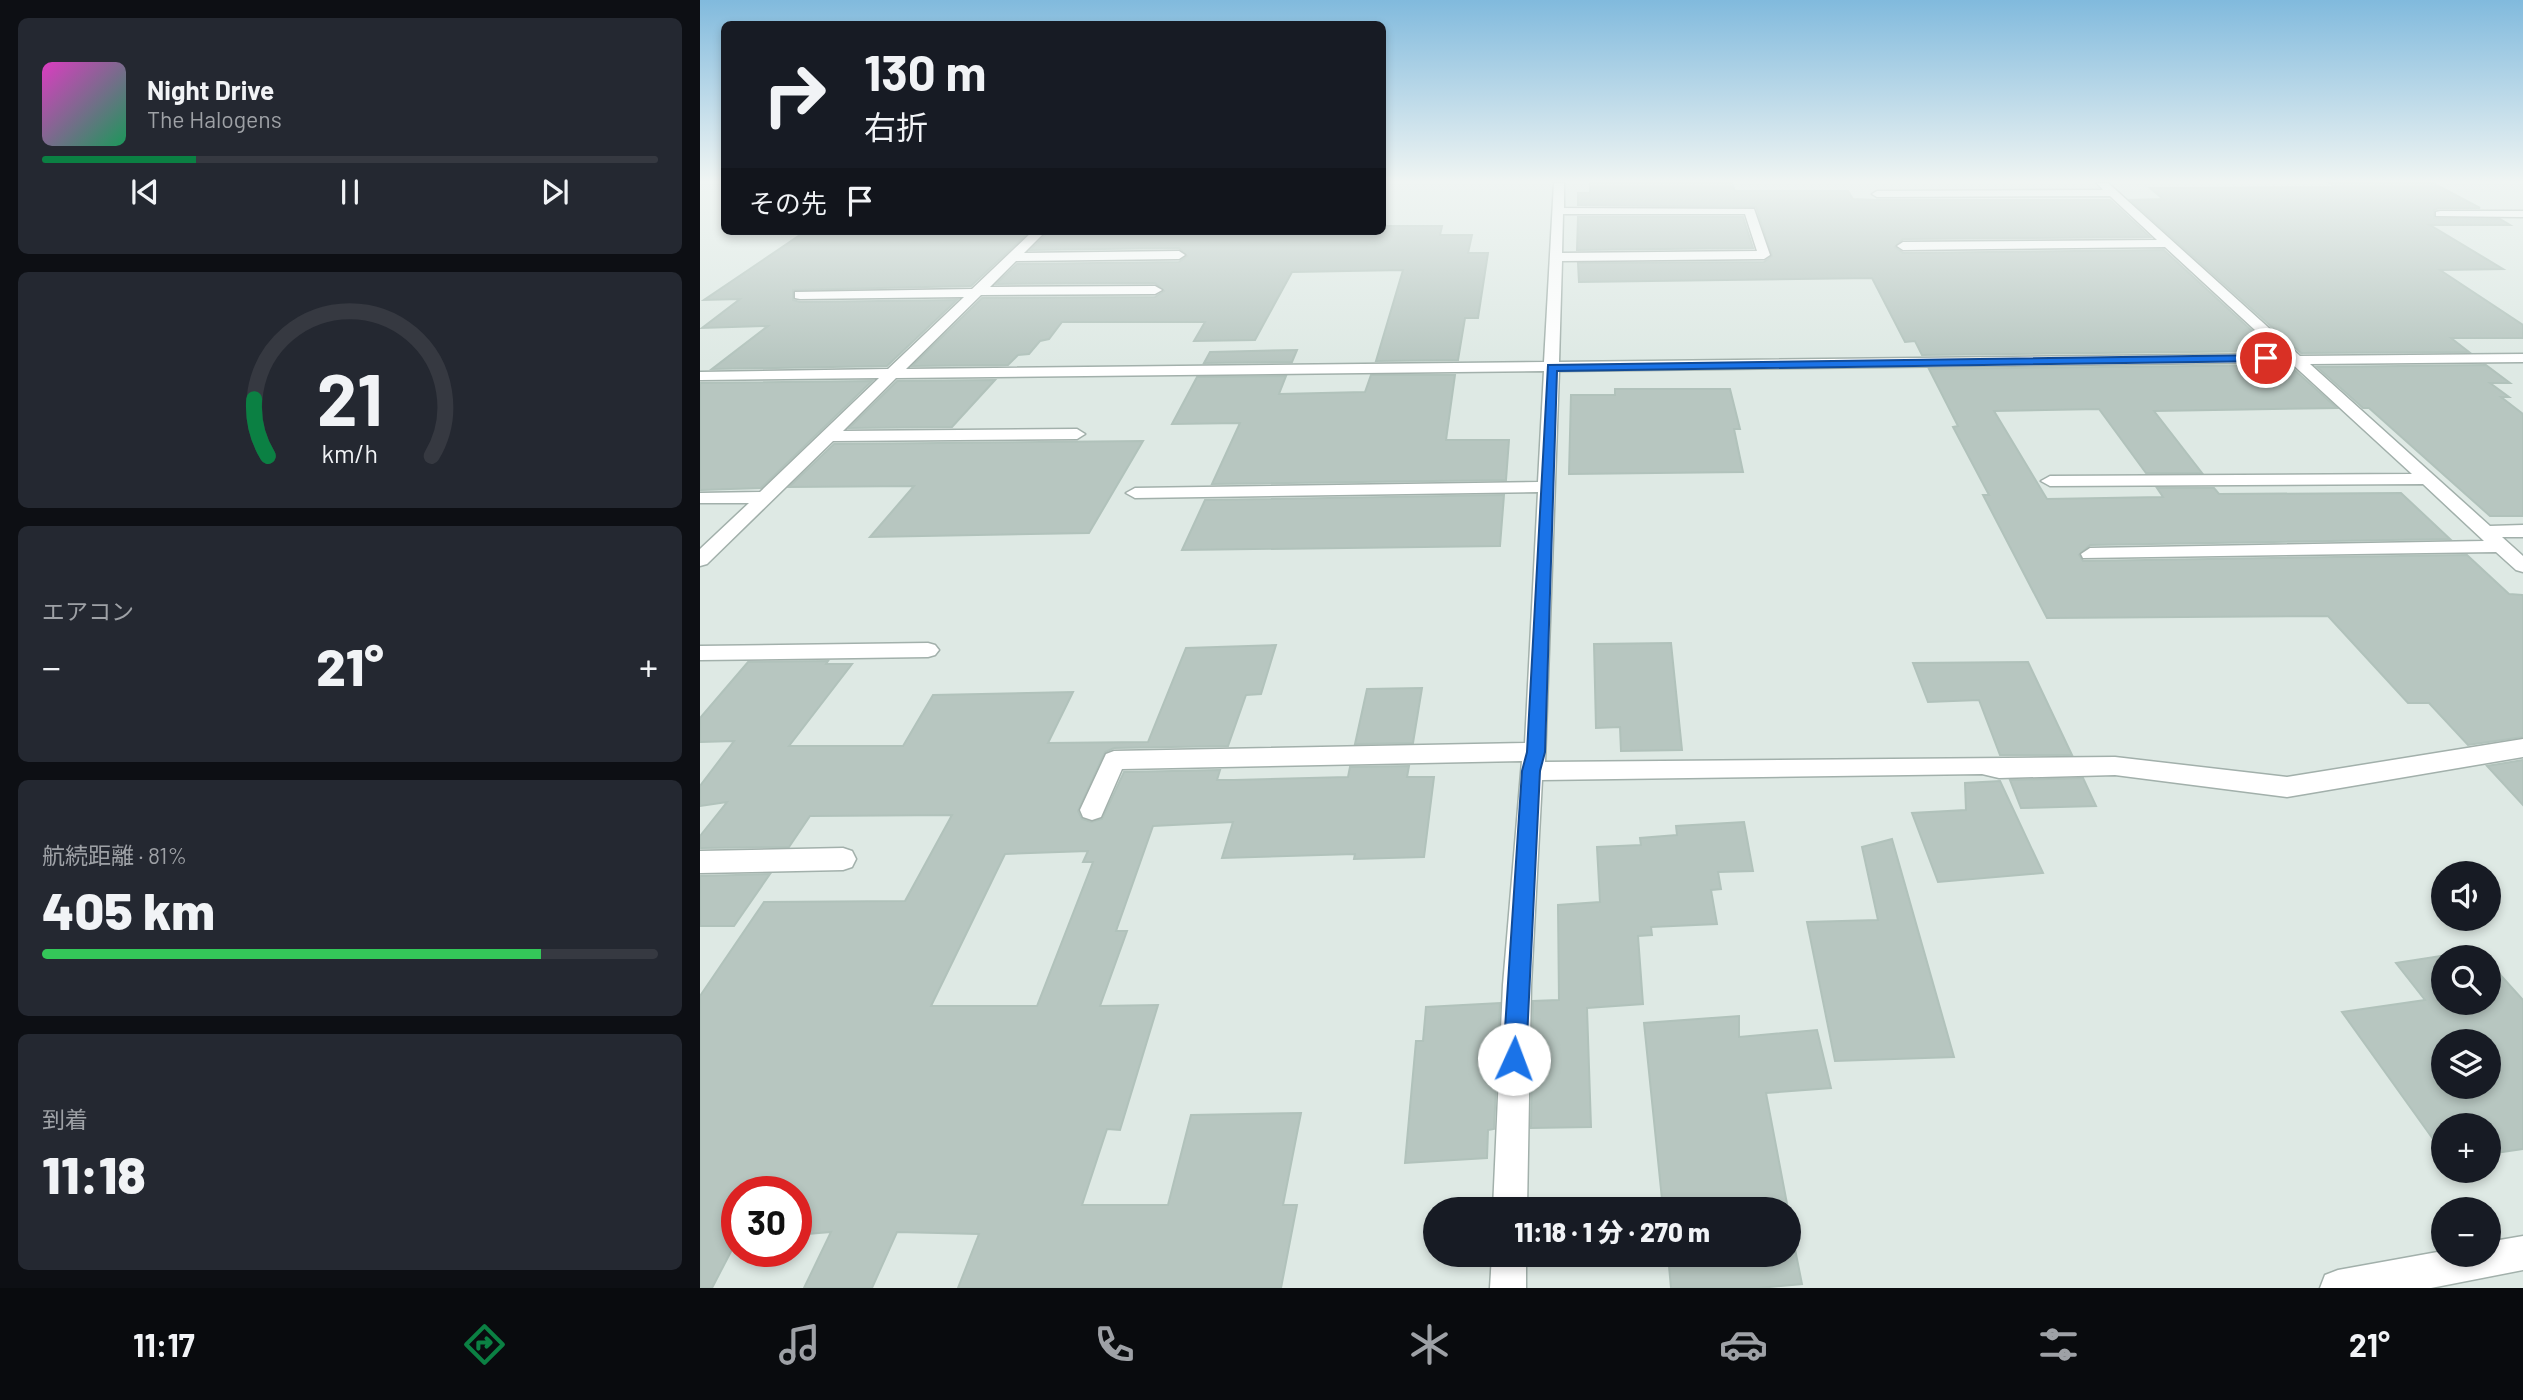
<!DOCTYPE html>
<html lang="ja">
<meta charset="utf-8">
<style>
:root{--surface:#171b24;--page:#242831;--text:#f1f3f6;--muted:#9ea1a6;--line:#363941;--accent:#0b8043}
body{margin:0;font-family:Barlow,"Noto Sans JP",sans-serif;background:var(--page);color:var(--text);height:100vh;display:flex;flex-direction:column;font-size:26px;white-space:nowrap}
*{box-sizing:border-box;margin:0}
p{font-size:23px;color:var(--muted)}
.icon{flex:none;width:38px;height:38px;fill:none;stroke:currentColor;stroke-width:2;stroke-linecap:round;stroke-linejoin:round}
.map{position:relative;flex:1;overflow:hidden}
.sheet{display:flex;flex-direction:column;gap:18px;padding:18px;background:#0d0f14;width:700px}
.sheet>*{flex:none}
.top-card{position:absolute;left:21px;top:21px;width:665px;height:214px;border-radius:10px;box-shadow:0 4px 10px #0003;background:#171b24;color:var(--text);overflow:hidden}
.fabs{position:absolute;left:1731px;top:861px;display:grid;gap:14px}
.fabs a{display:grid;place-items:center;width:70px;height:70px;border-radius:50%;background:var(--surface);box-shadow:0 4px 10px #0003;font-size:35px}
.speed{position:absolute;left:21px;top:1176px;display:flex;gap:14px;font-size:35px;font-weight:700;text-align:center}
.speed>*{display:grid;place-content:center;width:91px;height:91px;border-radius:50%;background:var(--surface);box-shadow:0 4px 10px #0003;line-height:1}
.speed .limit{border:10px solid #d22;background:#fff;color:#111}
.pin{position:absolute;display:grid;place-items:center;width:60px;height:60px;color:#fff;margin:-30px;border:4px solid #fff;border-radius:50%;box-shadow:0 2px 7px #0007}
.me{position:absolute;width:77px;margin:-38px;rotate:2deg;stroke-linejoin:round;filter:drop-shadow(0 0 5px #0008)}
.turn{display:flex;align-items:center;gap:24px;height:147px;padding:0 28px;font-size:32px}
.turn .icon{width:91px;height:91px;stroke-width:2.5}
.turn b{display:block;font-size:49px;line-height:60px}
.then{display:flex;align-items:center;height:66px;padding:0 28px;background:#0003;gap:14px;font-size:26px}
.big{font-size:52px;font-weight:800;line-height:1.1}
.sheet .widget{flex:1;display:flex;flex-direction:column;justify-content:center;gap:10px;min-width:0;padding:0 24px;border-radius:10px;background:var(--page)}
.sheet .dial{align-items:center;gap:0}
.dial svg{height:182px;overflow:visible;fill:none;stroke:var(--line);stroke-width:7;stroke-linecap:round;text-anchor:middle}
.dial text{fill:var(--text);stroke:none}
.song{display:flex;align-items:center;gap:21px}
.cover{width:84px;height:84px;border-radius:10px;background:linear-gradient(135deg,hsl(310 70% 55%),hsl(150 70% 35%))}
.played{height:7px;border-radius:4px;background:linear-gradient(90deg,var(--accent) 25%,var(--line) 25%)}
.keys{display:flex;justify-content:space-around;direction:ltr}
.heat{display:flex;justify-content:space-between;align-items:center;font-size:38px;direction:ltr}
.charge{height:10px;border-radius:5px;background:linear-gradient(90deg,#34c759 81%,var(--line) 0)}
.trip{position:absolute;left:723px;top:1197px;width:378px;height:70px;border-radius:35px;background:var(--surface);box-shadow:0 4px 10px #0003;font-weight:800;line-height:70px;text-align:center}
.tabs{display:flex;height:112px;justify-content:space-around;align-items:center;background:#090b0e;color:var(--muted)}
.tabs .icon{width:49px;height:49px}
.tabs .active{color:var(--accent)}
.tabs b{font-size:32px;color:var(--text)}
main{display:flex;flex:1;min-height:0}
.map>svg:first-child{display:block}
</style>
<main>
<section class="sheet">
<div class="widget">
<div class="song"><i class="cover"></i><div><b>Night Drive</b><p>The Halogens</p></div></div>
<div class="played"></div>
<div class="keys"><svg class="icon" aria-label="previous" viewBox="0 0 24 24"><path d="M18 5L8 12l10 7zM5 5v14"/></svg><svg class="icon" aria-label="pause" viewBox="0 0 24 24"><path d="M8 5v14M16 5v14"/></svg><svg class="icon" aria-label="next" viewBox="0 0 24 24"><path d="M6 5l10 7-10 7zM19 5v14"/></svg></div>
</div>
<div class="widget dial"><svg viewBox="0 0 100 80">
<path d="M14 69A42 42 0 1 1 86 69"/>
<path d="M14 69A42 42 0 0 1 8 44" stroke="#0b8043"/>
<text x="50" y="56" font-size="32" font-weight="700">21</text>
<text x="50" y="72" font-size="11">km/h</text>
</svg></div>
<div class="widget"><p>エアコン</p>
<div class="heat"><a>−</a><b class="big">21°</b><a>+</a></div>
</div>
<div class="widget"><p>航続距離 · 81%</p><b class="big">405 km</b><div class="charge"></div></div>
<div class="widget"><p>到着</p><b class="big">11:18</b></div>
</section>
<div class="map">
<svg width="1823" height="1288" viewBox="0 0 1823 1288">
<rect width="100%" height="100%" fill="#dee9e4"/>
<g fill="#b7c6c0" stroke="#b1c2bb" stroke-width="2" fill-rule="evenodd">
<path d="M890 183H1032L1035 191H1148L1153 199 1177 200H1410L1450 237 1203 239 1195 247 1203 253 1464 250 1574 351 1222 355 1215 341 1205 342 1172 278 879 282 878 263 1064 262 1072 256 1056 207 878 205V193H890Z"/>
<path d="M1629 183H1733L1780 208H1739L1734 210V218L1800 219 1810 225H1730L1803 269 1740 270 1823 325V338H1751L1769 352 1601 353 1430 200 1463 199 1450 188 1636 187Z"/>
<path d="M878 217H1043L1053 248 877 250Z"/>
<path d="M682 226H742L740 235H772L768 253H788L778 318H765L758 360 676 361 703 270 592 272 555 340 494 341 505 322H362L349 339 340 341 329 354 318 355 308 365 212 366 282 298 455 297 464 291 455 283 296 284 317 264 479 262 487 256 479 248 330 250 349 231H682Z"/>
<path d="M328 233 271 286 93 290V300L100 302 257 300 187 366 12 369 68 326 2 328 40 299 4 300 100 235Z"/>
<path d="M597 350 592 362 504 363 510 352Z"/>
<path d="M1589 365 1637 408 1454 411 1502 473H1446L1399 409 1294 411 1347 499 1463 497 1457 488H1514L1519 494 1701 493 1750 539 1390 545 1379 555 1383 561 1767 555 1809 594 1823 595V737L1768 745 1729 703H1708L1628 616 1347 618 1283 495H1289L1253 427 1258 426 1229 369Z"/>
<path d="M1786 365 1810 383H1790L1809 397H1801L1823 414V516H1790L1669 408H1663L1617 367Z"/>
<path d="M671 375H755L746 440H809L806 480 512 484 540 423 472 424 497 377 586 376 579 394 665 392Z"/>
<path d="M295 380 252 427 149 428 197 381Z"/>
<path d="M172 381 61 488 0 490V383Z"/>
<path d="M915 389H1030L1040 429H1034L1043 472 869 474 871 395H915Z"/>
<path d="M443 441 389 533 170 537 214 486 89 487 134 444Z"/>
<path d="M804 495 800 546 482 550 505 500Z"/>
<path d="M971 643 982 750 921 751 920 727 896 728 894 644Z"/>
<path d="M576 645 561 694 546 695 528 746 414 748 405 752 378 811 382 819 391 822 402 819 424 772 520 770 517 780H534L648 777 650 767 709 766 707 777H734L724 857 654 859 655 854 522 858 533 822 453 826 416 931H427L400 1006 458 1005 420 1130 407 1129 382 1205H468L491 1115 601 1113 583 1205H597L581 1288H258L279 1234 197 1232 172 1288H104L131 1232 96 1235V1192H37V1240L12 1288H0V996L64 902 205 901 252 815 110 816 89 847 0 848V836L27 802 0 806V786L34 741 0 742V718L48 662 128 661 126 664H152L89 746H203L233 695 373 692 348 743 448 742 486 648ZM388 851 383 862H393L337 1006H231L305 854Z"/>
<path d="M1328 662 1372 755H1300L1279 700 1228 702 1213 663Z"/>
<path d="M722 688 713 743 655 744 667 689Z"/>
<path d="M1823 760V805L1787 766Z"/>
<path d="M1383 778 1396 806 1321 808 1310 780Z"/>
<path d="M1300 781 1343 873 1238 882 1212 813 1266 810 1265 783Z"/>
<path d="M1044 822 1053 871 1018 872 1021 889 1011 890 1017 924 951 927 952 935 938 936 943 1004 887 1008 891 1127 831 1128 833 1001 859 1000 858 905 900 902 897 847 941 845 940 838 977 835 976 826Z"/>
<path d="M1192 839 1254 1057 1135 1061 1107 922 1178 920 1162 847Z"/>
<path d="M70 874 34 926H0V876Z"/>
<path d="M1779 950 1785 957H1743V1003H1788V961L1823 1000V1149L1788 1154V1125H1743V1153L1642 1012 1725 1000 1696 963ZM1743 1041H1788V1087H1743Z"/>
<path d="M800 1003 794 1129 788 1130 787 1158 705 1163 716 1041H723L726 1007Z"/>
<path d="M1039 1016V1037L1117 1030 1131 1088 1066 1093 1088 1209H963L944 1023Z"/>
<path d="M1088 1214 1102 1284 1059 1288H971L968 1255H1088Z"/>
</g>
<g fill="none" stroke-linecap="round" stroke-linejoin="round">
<g stroke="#a2b0ab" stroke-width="3">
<g id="minor">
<path d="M854 183H864V208L1054 209 1070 255 1064 259 862 261 859 362 1581 354 1465 247 1203 250 1197 246 1203 242 1457 240 1410 196 1177 197 1172 194 1177 191 1403 190 1397 183H1408L1600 356 1823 354V362L1610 364 1790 526 1823 525V537H1802L1823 556V572L1816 570 1796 552 1383 558 1381 554 1390 548 1784 541 1723 484 1350 486 1341 481 1350 476 1712 474 1590 362 859 371 845 762 1415 757 1587 777 1823 739V757L1587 797 1415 775 1299 778 1282 774 842 780 831 985 827 1209H793L803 985 822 761 422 769 401 817 392 820 383 817 380 810 406 754 414 751 825 743 838 492 435 498 426 493 435 488 838 482 844 371 196 378 143 431 377 429 385 434 377 439 133 441 7 564 0 566V549L49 503H0V493L60 492 179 378 0 380V372L188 369 264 297 100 299 95 298V292L272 289 333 231H346L324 253 479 251 485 255 479 259 316 261 290 287 455 286 462 290 455 294 281 295 206 369 844 362ZM863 214H1045L1057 251 862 253Z"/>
<path d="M1740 211H1823V217L1736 216V212Z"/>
<path d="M228 643 235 645 239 650 235 655 228 657 0 660V646Z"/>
<path d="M143 848 152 851 156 859 152 867 143 870 0 873V851Z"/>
<path d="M1823 1236V1270L1731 1288H1620L1625 1275 1638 1270 1743 1251V1255H1788V1242Z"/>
<path d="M792 1255H826V1288H790Z"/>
</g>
</g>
<use href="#minor" fill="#fff" fill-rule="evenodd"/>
</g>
<linearGradient id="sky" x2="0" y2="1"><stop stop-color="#81badd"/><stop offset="0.5" stop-color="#f0f5f3"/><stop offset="1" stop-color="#f0f5f3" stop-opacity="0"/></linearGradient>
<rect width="1823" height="363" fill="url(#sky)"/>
<path fill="#1a73e8" stroke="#114b97" stroke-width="2" d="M1566 355 1570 356V361L857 371 845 752 840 771 826 1059 823 1067 814 1071 806 1067 803 1059 822 771 827 752 848 365Z"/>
</svg>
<div class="fabs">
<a><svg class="icon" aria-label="sound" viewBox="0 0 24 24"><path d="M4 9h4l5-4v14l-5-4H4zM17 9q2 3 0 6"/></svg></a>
<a><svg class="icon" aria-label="search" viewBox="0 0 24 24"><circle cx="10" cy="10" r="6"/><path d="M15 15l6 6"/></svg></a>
<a><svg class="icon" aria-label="layers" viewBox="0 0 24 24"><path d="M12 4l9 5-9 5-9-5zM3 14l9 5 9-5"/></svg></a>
<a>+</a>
<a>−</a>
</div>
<div class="speed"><div class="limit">30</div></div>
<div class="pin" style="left:1566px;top:358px;background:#d93025"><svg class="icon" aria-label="arrive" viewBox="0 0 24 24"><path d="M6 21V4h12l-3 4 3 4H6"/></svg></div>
<svg class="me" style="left:814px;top:1059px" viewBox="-20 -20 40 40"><circle r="19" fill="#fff"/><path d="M0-13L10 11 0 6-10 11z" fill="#1a73e8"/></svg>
<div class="trip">11:18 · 1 分 · 270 m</div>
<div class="top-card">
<div class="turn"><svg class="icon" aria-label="right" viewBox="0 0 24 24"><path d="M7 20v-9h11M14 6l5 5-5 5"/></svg><div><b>130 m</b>右折</div></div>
<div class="then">その先<svg class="icon" aria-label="arrive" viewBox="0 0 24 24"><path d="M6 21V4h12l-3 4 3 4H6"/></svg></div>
</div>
</div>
</main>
<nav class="tabs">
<b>11:17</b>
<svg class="icon active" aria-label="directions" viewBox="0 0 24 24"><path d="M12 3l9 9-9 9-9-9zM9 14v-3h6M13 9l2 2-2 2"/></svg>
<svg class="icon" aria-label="music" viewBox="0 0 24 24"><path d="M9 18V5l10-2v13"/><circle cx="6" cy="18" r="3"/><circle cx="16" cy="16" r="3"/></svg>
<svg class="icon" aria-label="phone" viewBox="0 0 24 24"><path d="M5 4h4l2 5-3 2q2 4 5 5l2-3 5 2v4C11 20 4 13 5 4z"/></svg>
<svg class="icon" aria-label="climate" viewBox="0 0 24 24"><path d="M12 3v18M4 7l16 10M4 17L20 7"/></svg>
<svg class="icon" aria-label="car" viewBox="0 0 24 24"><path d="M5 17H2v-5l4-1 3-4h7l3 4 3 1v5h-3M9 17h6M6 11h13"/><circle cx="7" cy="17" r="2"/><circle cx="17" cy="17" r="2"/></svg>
<svg class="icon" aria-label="filters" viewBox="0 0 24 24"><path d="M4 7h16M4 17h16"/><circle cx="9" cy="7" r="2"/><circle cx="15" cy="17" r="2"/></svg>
<b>21°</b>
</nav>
